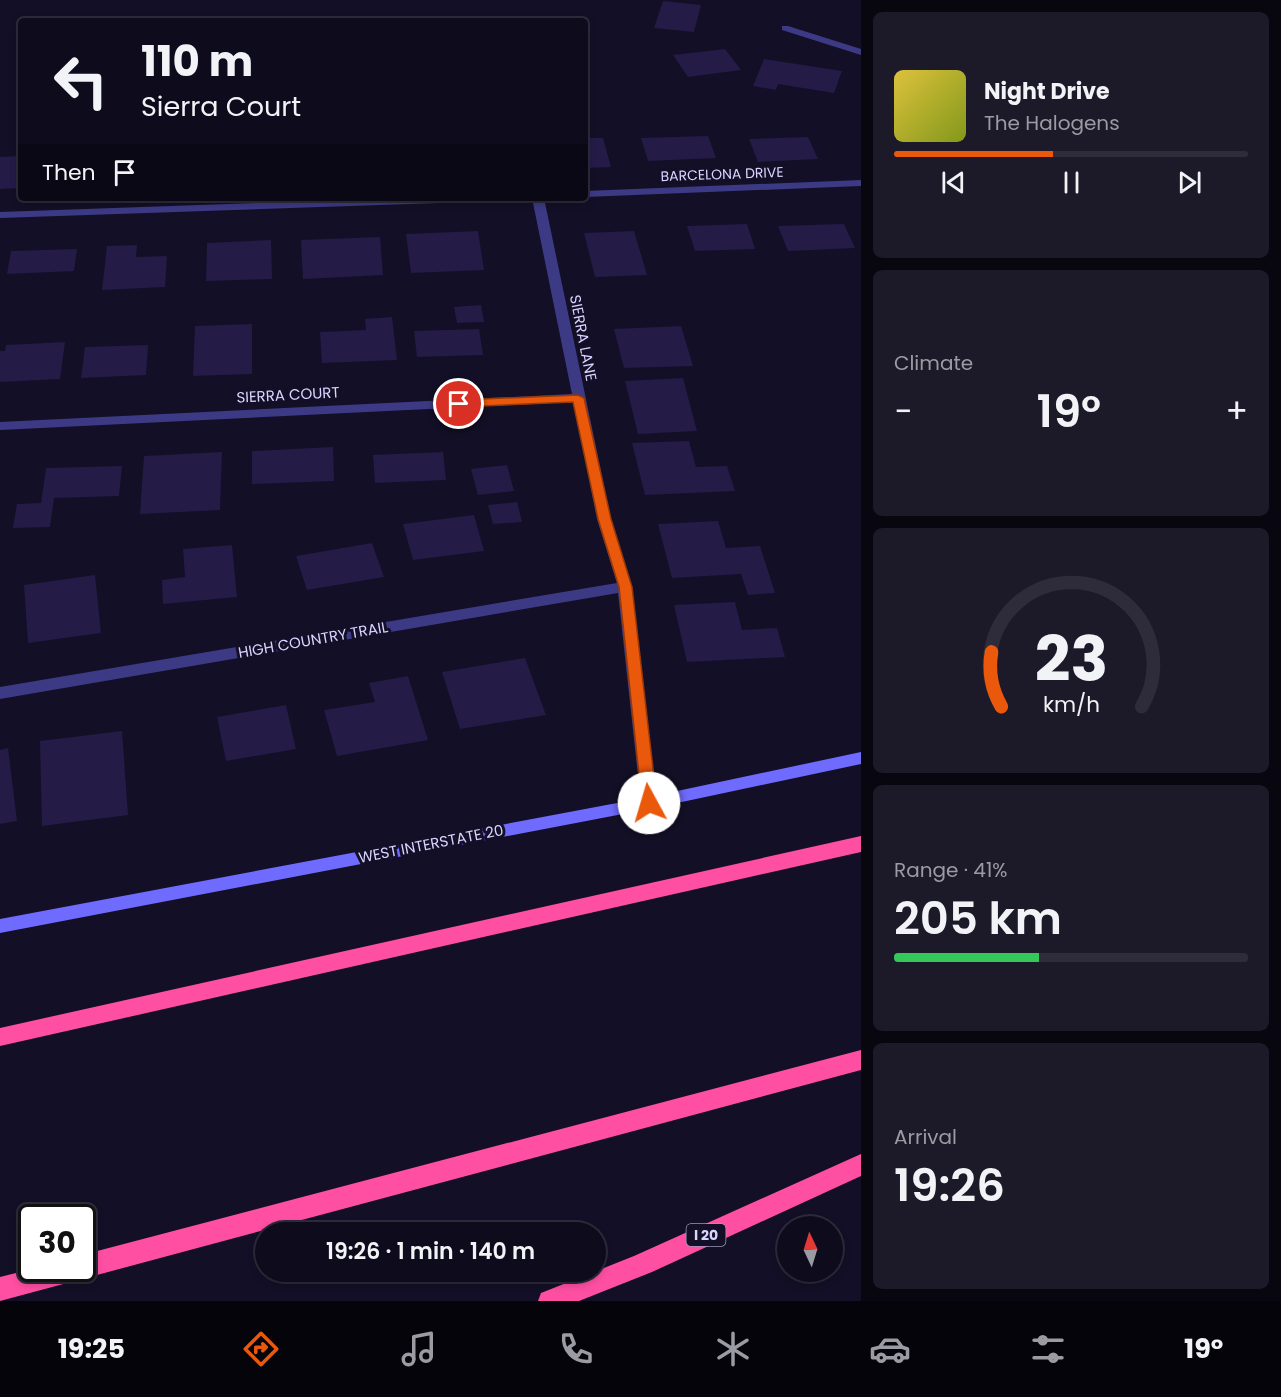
<!DOCTYPE html>
<meta charset="utf-8">
<style>
:root{--surface:#0e0b1c;--page:#1c1929;--text:#f1f3f6;--muted:#9b9ba3;--line:#2e2b3b;--accent:#ea580c}
body{margin:0;font-family:Poppins,sans-serif;background:var(--page);color:var(--text);height:100vh;display:flex;flex-direction:column;font-size:22px;white-space:nowrap}
*{box-sizing:border-box;margin:0}
p{font-size:20px;color:var(--muted)}
.icon{flex:none;width:33px;height:33px;fill:none;stroke:currentColor;stroke-width:2;stroke-linecap:round;stroke-linejoin:round}
.map{position:relative;flex:1;overflow:hidden}
.details{display:flex;flex-direction:column;gap:12px;padding:12px;background:#08060f;width:420px}
.details>*{flex:none}
.hud{position:absolute;left:18px;top:18px;width:570px;height:183px;border-radius:6px;box-shadow:0 3px 9px #0003,0 0 0 2px var(--line);background:#0e0b1c;color:var(--text);overflow:hidden}
.needle{width:39px;rotate:356deg}
.controls{position:absolute;left:777px;top:1216px;display:grid;gap:12px}
.controls a{display:grid;place-items:center;width:66px;height:66px;border-radius:50%;background:var(--surface);box-shadow:0 3px 9px #0003,0 0 0 2px var(--line);font-size:30px}
.speed{position:absolute;left:18px;top:1204px;display:flex;gap:12px;font-size:30px;font-weight:700;text-align:center}
.speed>*{display:grid;place-content:center;width:78px;height:78px;border-radius:50%;background:var(--surface);box-shadow:0 3px 9px #0003,0 0 0 2px var(--line);line-height:1}
.speed .limit{border:3px solid #111;border-radius:9px;background:#fff;color:#111}
.pin{position:absolute;display:grid;place-items:center;width:51px;height:51px;color:#fff;margin:-26px;border:3px solid #fff;border-radius:50%;box-shadow:0 2px 6px #0007}
.me{position:absolute;width:66px;margin:-33px;rotate:354deg;stroke-linejoin:round;filter:drop-shadow(0 0 4px #0008)}
.turn{display:flex;align-items:center;gap:21px;height:126px;padding:0 24px;font-size:27px}
.turn .icon{width:78px;height:78px;stroke-width:2.5}
.turn b{display:block;font-size:42px;line-height:51px}
.then{display:flex;align-items:center;height:57px;padding:0 24px;background:#0003;gap:12px;font-size:22px}
.big{font-size:45px;font-weight:600;line-height:1.1}
.details .widget{flex:1;display:flex;flex-direction:column;justify-content:center;gap:9px;min-width:0;padding:0 21px;border-radius:9px;background:var(--page)}
.details .dial{align-items:center;gap:0}
.dial svg{height:156px;overflow:visible;fill:none;stroke:var(--line);stroke-width:7;stroke-linecap:round;text-anchor:middle}
.dial text{fill:var(--text);stroke:none}
.song{display:flex;align-items:center;gap:18px}
.cover{width:72px;height:72px;border-radius:9px;background:linear-gradient(135deg,hsl(50 70% 55%),hsl(70 70% 35%))}
.played{height:6px;border-radius:3px;background:linear-gradient(90deg,var(--accent) 45%,var(--line) 45%)}
.keys{display:flex;justify-content:space-around;direction:ltr}
.heat{display:flex;justify-content:space-between;align-items:center;font-size:33px;direction:ltr}
.charge{height:9px;border-radius:4px;background:linear-gradient(90deg,#34c759 41%,var(--line) 0)}
.trip{position:absolute;left:255px;top:1222px;width:351px;height:60px;border-radius:30px;background:var(--surface);box-shadow:0 3px 9px #0003,0 0 0 2px var(--line);font-weight:600;line-height:60px;text-align:center}
.tabs{display:flex;height:96px;justify-content:space-around;align-items:center;background:#06040b;color:var(--muted)}
.tabs .icon{width:42px;height:42px}
.tabs .current{color:var(--accent)}
.tabs b{font-size:27px;color:var(--text)}
main{display:flex;flex:1;min-height:0}
.map>svg:first-child{display:block}
</style>
<main>
<div class="map">
<svg width="861" height="1301" viewBox="0 0 861 1301">
<rect width="100%" height="100%" fill="#130f26"/>
<g fill="#241b47">
<path d="M663 1 701 5 694 32 654 28Z"/>
<path d="M725 49 741 70 688 77 673 55Z"/>
<path d="M764 59 842 71 834 93 778 84 776 90 753 86Z"/>
<path d="M708 136 716 158 648 161 641 138Z"/>
<path d="M808 137 818 159 758 162 749 139Z"/>
<path d="M585 138H603L611 167 585 168Z"/>
<path d="M21 156V188L0 189V157Z"/>
<path d="M747 224 755 249 695 251 687 226Z"/>
<path d="M844 224 855 248 788 251 778 226Z"/>
<path d="M478 231 484 270 411 273 406 234Z"/>
<path d="M634 231 647 275 595 277 584 233Z"/>
<path d="M380 237 383 275 303 279 301 240Z"/>
<path d="M271 240 272 279 206 281 207 243Z"/>
<path d="M137 245 136 257 167 256 165 287 102 290 107 246Z"/>
<path d="M77 249 74 271 7 274 11 251Z"/>
<path d="M481 305 484 322 457 323 454 307Z"/>
<path d="M392 317 397 360 322 363 320 332 366 330 365 319Z"/>
<path d="M252 324V374L193 376 195 326Z"/>
<path d="M681 326 693 366 624 368 614 329Z"/>
<path d="M479 329 483 355 417 357 414 331Z"/>
<path d="M65 342 60 379 0 382V351H5L6 345Z"/>
<path d="M148 345 146 375 81 378 85 347Z"/>
<path d="M683 378 697 431 638 434 625 381Z"/>
<path d="M689 441 696 467 727 466 735 491 645 495 632 443Z"/>
<path d="M333 447 334 481 252 484V451Z"/>
<path d="M222 452 220 510 140 514 144 456Z"/>
<path d="M443 452 446 480 375 483 373 455Z"/>
<path d="M507 465 514 491 478 495 471 469Z"/>
<path d="M122 466 119 496 54 498 50 527 13 528 17 504 41 503 46 468Z"/>
<path d="M517 502 522 522 493 524 488 505Z"/>
<path d="M474 515 484 551 413 560 403 524Z"/>
<path d="M718 521 726 548 760 546 775 593 748 595 741 574 672 578 658 524Z"/>
<path d="M372 543 384 577 307 590 296 556Z"/>
<path d="M232 545 237 597 163 604 162 580 185 577 183 549Z"/>
<path d="M95 575 101 633 28 643 24 585Z"/>
<path d="M735 602 742 630 777 628 785 657 687 662 674 605Z"/>
<path d="M525 658 546 715 460 729 442 672Z"/>
<path d="M408 676 428 740 337 756 324 710 375 702 369 683Z"/>
<path d="M286 705 296 749 226 761 217 717Z"/>
<path d="M122 731 128 815 42 826 40 741Z"/>
<path d="M8 748 17 821 0 824V750Z"/>
</g>
<g fill="none" stroke-linecap="round" stroke-linejoin="round">
<g fill="#3d3a85" fill-rule="evenodd">
<path d="M782 26H788L861 49V55L782 30Z"/>
<path d="M861 180V186L585 197V191Z"/>
<path d="M400 198H505L499 201 0 218V212Z"/>
<path d="M532 198H544L611 519 632 587 657 803 655 807H643L641 803 618 593 0 699V687L617 583 597 519 574 402 0 430V422L572 394Z"/>
</g>
<path fill="#6f6bff" fill-rule="evenodd" d="M861 752V764L649 809 0 933V919L649 797Z"/>
<g fill="#ff4fa3" fill-rule="evenodd">
<path d="M861 836V852L0 1046V1028Z"/>
<path d="M861 1050V1070L0 1301V1277L32 1269H82V1255Z"/>
<path d="M861 1154V1176L652 1272 579 1301H538L541 1293 634 1256Z"/>
</g>
</g>
<path fill="#ea580c" stroke="#983908" stroke-width="1.5" d="M578 395 584 398 611 519 632 587 657 803 649 808 642 803 619 587 598 519 573 402 459 407 453 404 459 400Z"/>
<g text-anchor="middle" stroke-width="6" stroke-linejoin="round" paint-order="stroke">
<g font-size="14" fill="#d9d4ff" stroke="#130f26">
<text transform="translate(722 174) rotate(-2)" y="5">BARCELONA DRIVE</text>
</g>
<rect fill="#130f26" stroke="#9e99be" stroke-width="1.5" x="686.5" y="1224" width="39" height="22" rx="4.5"/>
<g font-size="14" font-weight="bold" fill="#d9d4ff">
<text x="706" y="1240">I 20</text>
</g>
<g font-size="15" fill="#d9d4ff" stroke="#130f26">
<text transform="translate(583 338) rotate(79)" y="5">SIERRA LANE</text>
<text transform="translate(288 395) rotate(-3)" y="5">SIERRA COURT</text>
<text transform="translate(313 640) rotate(-10)" y="5">HIGH COUNTRY TRAIL</text>
<text transform="translate(431 844) rotate(-11)" y="5">WEST INTERSTATE 20</text>
</g>
</g>
</svg>
<div class="controls">
<a><svg class="needle" viewBox="-14 -14 28 28"><path d="M0-13l5 13h-10z" fill="#e53935"/><path d="M0 13l5-13h-10z" fill="#9b9ba3"/></svg></a>
</div>
<div class="speed"><div class="limit">30</div></div>
<div class="pin" style="left:459px;top:404px;background:#d93025"><svg class="icon" aria-label="arrive" viewBox="0 0 24 24"><path d="M6 21V4h12l-3 4 3 4H6"/></svg></div>
<svg class="me" style="left:649px;top:803px" viewBox="-20 -20 40 40"><circle r="19" fill="#fff"/><path d="M0-13L10 11 0 6-10 11z" fill="#ea580c"/></svg>
<div class="trip">19:26 · 1 min · 140 m</div>
<div class="hud">
<div class="turn"><svg class="icon" aria-label="left" viewBox="0 0 24 24"><path d="M17 20v-9H6M10 6l-5 5 5 5"/></svg><div><b>110 m</b>Sierra Court</div></div>
<div class="then">Then<svg class="icon" aria-label="arrive" viewBox="0 0 24 24"><path d="M6 21V4h12l-3 4 3 4H6"/></svg></div>
</div>
</div>
<section class="details">
<div class="widget">
<div class="song"><i class="cover"></i><div><b>Night Drive</b><p>The Halogens</p></div></div>
<div class="played"></div>
<div class="keys"><svg class="icon" aria-label="previous" viewBox="0 0 24 24"><path d="M18 5L8 12l10 7zM5 5v14"/></svg><svg class="icon" aria-label="pause" viewBox="0 0 24 24"><path d="M8 5v14M16 5v14"/></svg><svg class="icon" aria-label="next" viewBox="0 0 24 24"><path d="M6 5l10 7-10 7zM19 5v14"/></svg></div>
</div>
<div class="widget"><p>Climate</p>
<div class="heat"><a>−</a><b class="big">19°</b><a>+</a></div>
</div>
<div class="widget dial"><svg viewBox="0 0 100 80">
<path d="M14 69A42 42 0 1 1 86 69"/>
<path d="M14 69A42 42 0 0 1 9 41" stroke="#ea580c"/>
<text x="50" y="56" font-size="32" font-weight="700">23</text>
<text x="50" y="72" font-size="11">km/h</text>
</svg></div>
<div class="widget"><p>Range · 41%</p><b class="big">205 km</b><div class="charge"></div></div>
<div class="widget"><p>Arrival</p><b class="big">19:26</b></div>
</section>
</main>
<nav class="tabs">
<b>19:25</b>
<svg class="icon current" aria-label="directions" viewBox="0 0 24 24"><path d="M12 3l9 9-9 9-9-9zM9 14v-3h6M13 9l2 2-2 2"/></svg>
<svg class="icon" aria-label="music" viewBox="0 0 24 24"><path d="M9 18V5l10-2v13"/><circle cx="6" cy="18" r="3"/><circle cx="16" cy="16" r="3"/></svg>
<svg class="icon" aria-label="phone" viewBox="0 0 24 24"><path d="M5 4h4l2 5-3 2q2 4 5 5l2-3 5 2v4C11 20 4 13 5 4z"/></svg>
<svg class="icon" aria-label="climate" viewBox="0 0 24 24"><path d="M12 3v18M4 7l16 10M4 17L20 7"/></svg>
<svg class="icon" aria-label="car" viewBox="0 0 24 24"><path d="M5 17H2v-5l4-1 3-4h7l3 4 3 1v5h-3M9 17h6M6 11h13"/><circle cx="7" cy="17" r="2"/><circle cx="17" cy="17" r="2"/></svg>
<svg class="icon" aria-label="filters" viewBox="0 0 24 24"><path d="M4 7h16M4 17h16"/><circle cx="9" cy="7" r="2"/><circle cx="15" cy="17" r="2"/></svg>
<b>19°</b>
</nav>
